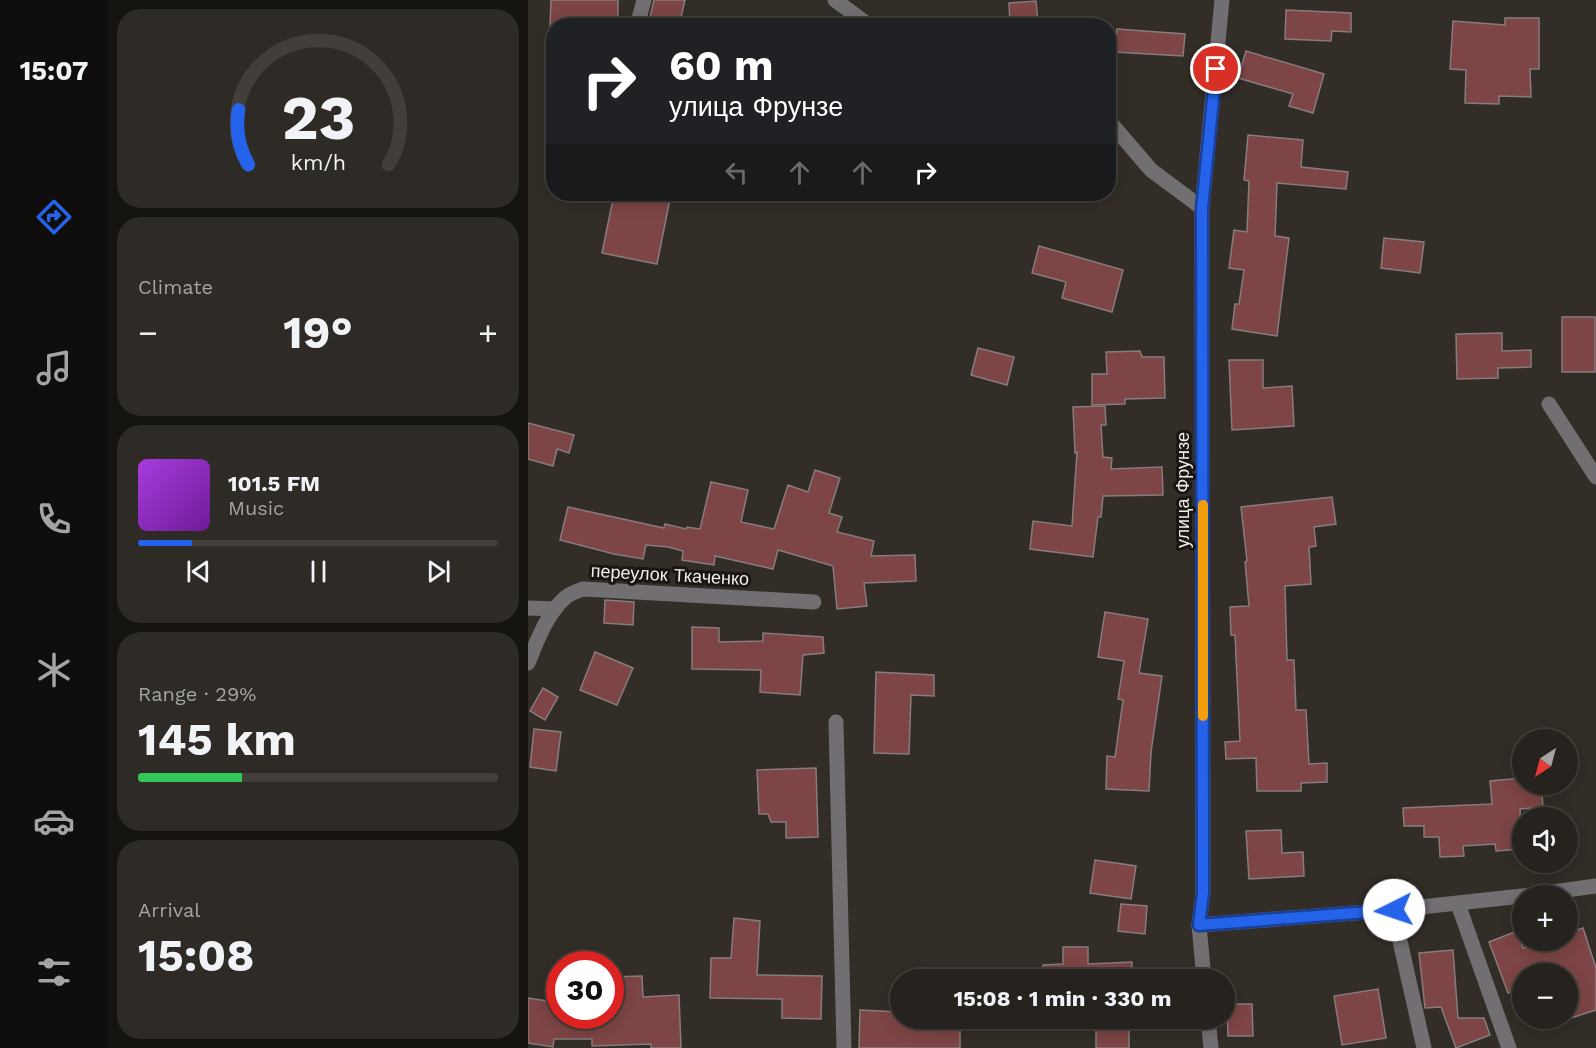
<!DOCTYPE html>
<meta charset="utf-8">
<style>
:root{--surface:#26221d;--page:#2e2a26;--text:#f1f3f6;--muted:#a4a4a4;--line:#423f3b;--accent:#2563eb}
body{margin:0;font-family:"Work Sans",sans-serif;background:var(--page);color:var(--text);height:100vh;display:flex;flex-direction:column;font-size:22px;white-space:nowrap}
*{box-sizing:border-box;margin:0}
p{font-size:20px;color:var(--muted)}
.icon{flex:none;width:33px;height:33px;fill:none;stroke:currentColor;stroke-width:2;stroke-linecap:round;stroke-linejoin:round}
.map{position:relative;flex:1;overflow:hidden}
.details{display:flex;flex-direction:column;gap:9px;padding:9px;background:#151310;width:420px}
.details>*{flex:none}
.guide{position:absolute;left:18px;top:18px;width:570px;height:183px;border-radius:24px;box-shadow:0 3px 15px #0003,0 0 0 2px var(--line);background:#202124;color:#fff;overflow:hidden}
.needle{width:39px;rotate:216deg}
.fabs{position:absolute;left:984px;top:729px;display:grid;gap:12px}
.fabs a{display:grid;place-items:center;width:66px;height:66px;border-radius:50%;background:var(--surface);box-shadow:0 3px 15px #0003,0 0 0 2px var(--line);font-size:30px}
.speed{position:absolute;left:18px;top:951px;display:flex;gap:12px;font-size:30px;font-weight:700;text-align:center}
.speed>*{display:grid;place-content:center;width:78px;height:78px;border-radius:50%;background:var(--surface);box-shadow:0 3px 15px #0003,0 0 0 2px var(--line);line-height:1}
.speed .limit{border:9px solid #d22;background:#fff;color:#111}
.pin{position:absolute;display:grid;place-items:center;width:51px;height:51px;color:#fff;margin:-26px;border:3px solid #fff;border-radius:50%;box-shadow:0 2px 6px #0007}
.me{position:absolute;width:66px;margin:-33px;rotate:266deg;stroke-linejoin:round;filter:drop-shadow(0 0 4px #0008)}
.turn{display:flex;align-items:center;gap:21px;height:126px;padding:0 24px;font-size:27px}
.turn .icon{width:78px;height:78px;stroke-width:2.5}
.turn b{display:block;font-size:42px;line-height:51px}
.lanes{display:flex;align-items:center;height:57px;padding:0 24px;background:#0003;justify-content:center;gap:30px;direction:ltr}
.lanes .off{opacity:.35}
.big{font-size:45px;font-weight:700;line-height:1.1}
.details .card{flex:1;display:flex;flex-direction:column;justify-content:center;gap:9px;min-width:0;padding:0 21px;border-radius:24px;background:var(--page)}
.details .dial{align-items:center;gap:0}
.dial svg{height:156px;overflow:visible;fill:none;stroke:var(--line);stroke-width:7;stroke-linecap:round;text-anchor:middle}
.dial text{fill:var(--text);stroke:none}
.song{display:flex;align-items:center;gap:18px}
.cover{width:72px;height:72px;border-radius:9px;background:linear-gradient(135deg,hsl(280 70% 55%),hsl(280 70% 35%))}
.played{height:6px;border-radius:3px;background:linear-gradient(90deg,var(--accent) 15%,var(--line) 15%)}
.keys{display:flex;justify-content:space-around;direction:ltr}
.heat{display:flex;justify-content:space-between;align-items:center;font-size:33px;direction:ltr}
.charge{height:9px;border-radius:4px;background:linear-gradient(90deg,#34c759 29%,var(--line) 0)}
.trip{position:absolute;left:362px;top:969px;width:345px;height:60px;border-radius:30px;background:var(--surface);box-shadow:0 3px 15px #0003,0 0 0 2px var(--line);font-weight:700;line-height:60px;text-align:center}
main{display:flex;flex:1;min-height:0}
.menu{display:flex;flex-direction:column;width:108px;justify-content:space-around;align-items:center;background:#0f0e0c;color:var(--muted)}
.menu .icon{width:42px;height:42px}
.menu .on{color:var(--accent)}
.menu b{font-size:27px;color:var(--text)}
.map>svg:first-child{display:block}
</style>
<main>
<nav class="menu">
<b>15:07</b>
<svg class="icon on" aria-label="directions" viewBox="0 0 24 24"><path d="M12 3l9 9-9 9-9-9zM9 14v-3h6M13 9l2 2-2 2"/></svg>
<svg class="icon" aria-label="music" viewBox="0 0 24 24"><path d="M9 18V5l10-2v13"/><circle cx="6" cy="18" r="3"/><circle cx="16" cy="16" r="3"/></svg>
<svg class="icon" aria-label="phone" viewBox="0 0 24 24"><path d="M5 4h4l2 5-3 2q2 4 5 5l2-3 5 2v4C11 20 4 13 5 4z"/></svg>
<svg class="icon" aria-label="climate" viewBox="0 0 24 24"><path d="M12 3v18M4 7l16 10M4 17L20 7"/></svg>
<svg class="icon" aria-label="car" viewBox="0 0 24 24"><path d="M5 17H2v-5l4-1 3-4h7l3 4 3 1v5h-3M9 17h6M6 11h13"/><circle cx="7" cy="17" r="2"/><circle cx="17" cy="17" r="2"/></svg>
<svg class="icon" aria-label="filters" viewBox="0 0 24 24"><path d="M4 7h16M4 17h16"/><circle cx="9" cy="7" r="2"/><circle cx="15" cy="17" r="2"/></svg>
</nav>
<section class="details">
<div class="card dial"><svg viewBox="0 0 100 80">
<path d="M14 69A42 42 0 1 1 86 69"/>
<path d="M14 69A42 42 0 0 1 9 41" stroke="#2563eb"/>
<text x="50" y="56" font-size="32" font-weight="700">23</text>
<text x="50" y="72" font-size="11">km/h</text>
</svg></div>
<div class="card"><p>Climate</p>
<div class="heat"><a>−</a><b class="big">19°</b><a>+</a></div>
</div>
<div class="card">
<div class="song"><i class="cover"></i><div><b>101.5 FM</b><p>Music</p></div></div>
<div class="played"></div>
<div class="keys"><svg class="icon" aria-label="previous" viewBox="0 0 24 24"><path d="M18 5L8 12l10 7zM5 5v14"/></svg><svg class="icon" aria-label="pause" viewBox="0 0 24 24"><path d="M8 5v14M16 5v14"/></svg><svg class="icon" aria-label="next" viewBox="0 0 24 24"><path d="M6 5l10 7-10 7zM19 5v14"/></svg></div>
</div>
<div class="card"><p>Range · 29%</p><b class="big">145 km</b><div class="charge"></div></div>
<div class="card"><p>Arrival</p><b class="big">15:08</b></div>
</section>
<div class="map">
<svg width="1068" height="1048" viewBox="0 0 1068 1048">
<rect width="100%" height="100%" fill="#332d27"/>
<g fill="#7d4545" stroke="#877c7b" stroke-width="1.5">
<path d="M23 0H90V26H22Z"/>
<path d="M126 0H157L151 26H120Z"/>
<path d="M508 1 510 22 482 25 481 3Z"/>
<path d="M758 10 823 13V32L804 31 803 41 757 39Z"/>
<path d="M977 18H1011V69H1002L1003 97 971 96V104L937 103 938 70 922 69 925 21 977 25Z"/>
<path d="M589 29 657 34 655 56 587 52Z"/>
<path d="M718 51 796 74 785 113 761 106 765 94 710 78Z"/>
<path d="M720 135 775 140 773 167 820 172 818 189 749 183 747 236 761 238 749 336 704 329 707 304H711L716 270 701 268 706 230 719 232 721 181 716 180Z"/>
<path d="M86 194H143L129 264 74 253Z"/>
<path d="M856 238 896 242 892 273 853 268Z"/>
<path d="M511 246 595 270 584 312 534 298 538 282 504 273Z"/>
<rect x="1034" y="317" width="33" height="55"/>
<path d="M974 333V351L1003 350V367L970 368V378L929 379 928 334Z"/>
<path d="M450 348 486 357 479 385 443 375Z"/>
<path d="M612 351 614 357H636L637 398 597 399V404L564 405V374H579L578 352Z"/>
<path d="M701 360H735V388L764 386 766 426 704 430Z"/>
<path d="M577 406 578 425H573L575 457 584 458 583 469 634 467 635 495 575 496 573 517H570L565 557 502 549 505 521 544 526 549 452 547 453 545 407Z"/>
<path d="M0 423 46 435 41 453 29 449 25 466 0 459Z"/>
<path d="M287 470 312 478 301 513 314 517 309 532 346 541 343 556 387 555 388 581 336 583 339 606 309 609 305 566 250 550 245 569 187 556 186 565 154 560 155 551 140 547 118 545 115 559 86 554 32 540 40 507 136 528 137 524 158 529 159 527 172 529 183 482 220 490 213 522 246 529 260 485 280 492Z"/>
<path d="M804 497 808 524 786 527 788 546 781 547 783 584 757 586 759 660H766L768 710H778L781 764 799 763V782L773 783V791H729L728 758 698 759 697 742 712 741 707 635H703L702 607 721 606 717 562 719 561 713 507Z"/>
<path d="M77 600 106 602 105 625 76 623Z"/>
<path d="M577 612 620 619 611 673 634 676 623 752 621 791 578 789 579 756 587 757 595 700 590 699 596 661 570 657Z"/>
<path d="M164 627 191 628V642L235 641V633L295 637 296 653 275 655 272 695 232 692 233 670 164 669Z"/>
<path d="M67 652 105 668 89 705 52 690Z"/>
<path d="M348 672 406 675V696L383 695 381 754 346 753Z"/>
<path d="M15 688 30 697 17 720 2 711Z"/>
<path d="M6 729 33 732 28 771 2 767Z"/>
<path d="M288 768 290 837 258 838V822H243L240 814H231L229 770Z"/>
<path d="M994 778V784H1013L1015 807 992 809 994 849 968 851 967 844 935 846 936 856 912 857 911 837H896V826H876L875 808 964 804 962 781Z"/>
<path d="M753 830 754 853 775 852 776 876 721 879 718 831Z"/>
<path d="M567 860 608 866 603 899 562 893Z"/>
<path d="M593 904 619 906 617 934 590 931Z"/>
<path d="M206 918 232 921 229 975 294 976 293 1019 254 1018V999L182 998 183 958H203Z"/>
<path d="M1055 928 1068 968V1010L1040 1019V974H994V987L980 993 961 942 989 931 995 948 1018 940H1040V933Z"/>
<path d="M535 947H560V964L604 962V980H515V965L535 964Z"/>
<path d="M925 950 930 1018H956L962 1035 928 1048 913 1007 897 1008 891 953Z"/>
<path d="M114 976 115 997 151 995 153 1048H123V1044L64 1046V1039H26L25 1047 0 1043V998L32 1003V1016H82V977Z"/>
<path d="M850 989 858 1038 814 1045 806 996Z"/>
<path d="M699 1004H724L725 1036H700Z"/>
<path d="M332 1010 371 1012 370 1018H432V1048H331Z"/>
<rect x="568" y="1018" width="33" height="30"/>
</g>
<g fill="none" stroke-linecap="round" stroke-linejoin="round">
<g stroke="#726f72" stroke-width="15">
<path d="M307 0 342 26"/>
<path d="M109 26 116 0"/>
<path d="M580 120 623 170 674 208"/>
<path d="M1021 404 1068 477"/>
<path d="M0 608 27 609"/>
<path d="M0 663C9 641 19 613 38 597 43 593 50 591 55 589L286 602"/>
<path d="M308 722 316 1048"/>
<path d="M996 896 1068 886"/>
<path d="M930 904 981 1048"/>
<path d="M865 910 896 1048"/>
<path d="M671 925 865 910 994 896"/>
<path d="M676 980 671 925 675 893 674 208 694 0"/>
<path d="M680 1018 683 1048"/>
</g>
</g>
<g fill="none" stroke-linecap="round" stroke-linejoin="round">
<g stroke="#184099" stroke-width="15">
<path id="route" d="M688 69 674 208 675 893 671 925 866 910"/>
</g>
<use href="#route" stroke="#2563eb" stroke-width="10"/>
<path stroke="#f59e0b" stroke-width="10" d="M675 505V716"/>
</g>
<g text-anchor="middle" stroke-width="6" stroke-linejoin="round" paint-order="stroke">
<g font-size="18" fill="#f1ede9" stroke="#191613">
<text transform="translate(655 490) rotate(-90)" y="6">улица Фрунзе</text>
<text transform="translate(142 575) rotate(3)" y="6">переулок Ткаченко</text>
</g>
</g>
</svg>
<div class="fabs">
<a><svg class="needle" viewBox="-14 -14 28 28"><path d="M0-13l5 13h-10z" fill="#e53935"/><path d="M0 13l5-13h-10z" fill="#a4a4a4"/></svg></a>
<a><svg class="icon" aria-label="sound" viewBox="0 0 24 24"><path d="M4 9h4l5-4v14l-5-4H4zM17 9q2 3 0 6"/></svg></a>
<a>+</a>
<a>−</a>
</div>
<div class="speed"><div class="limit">30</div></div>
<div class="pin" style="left:688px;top:69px;background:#d93025"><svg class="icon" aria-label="arrive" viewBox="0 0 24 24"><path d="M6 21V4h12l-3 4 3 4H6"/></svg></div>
<svg class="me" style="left:866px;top:910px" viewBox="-20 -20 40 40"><circle r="19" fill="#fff"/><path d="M0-13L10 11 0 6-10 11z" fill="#2563eb"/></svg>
<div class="trip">15:08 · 1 min · 330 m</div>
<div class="guide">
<div class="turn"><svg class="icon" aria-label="right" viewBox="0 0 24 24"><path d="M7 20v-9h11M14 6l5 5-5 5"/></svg><div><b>60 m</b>улица Фрунзе</div></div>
<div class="lanes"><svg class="icon off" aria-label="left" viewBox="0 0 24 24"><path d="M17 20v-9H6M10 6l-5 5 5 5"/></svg><svg class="icon off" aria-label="ahead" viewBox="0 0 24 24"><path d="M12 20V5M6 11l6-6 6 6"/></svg><svg class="icon off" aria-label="ahead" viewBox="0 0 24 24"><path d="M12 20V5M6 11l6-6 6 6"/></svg><svg class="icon" aria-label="right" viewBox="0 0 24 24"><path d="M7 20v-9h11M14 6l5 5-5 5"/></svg></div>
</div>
</div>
</main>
